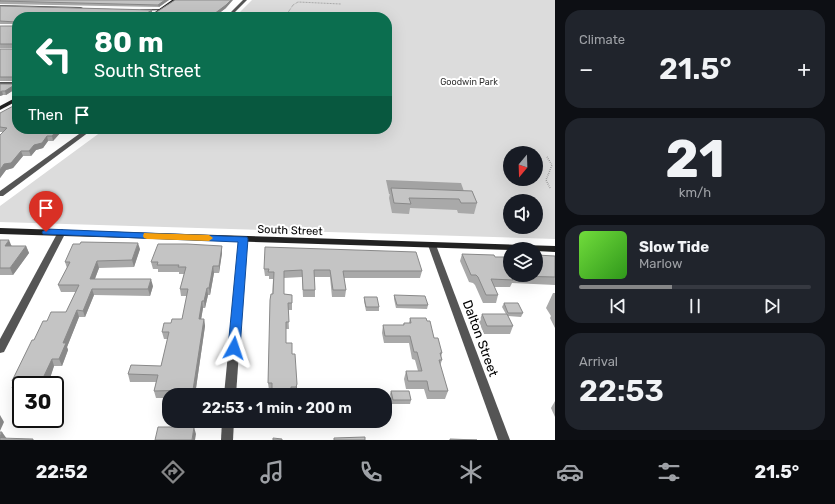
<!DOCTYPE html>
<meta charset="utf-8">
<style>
:root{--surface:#171b24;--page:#20242c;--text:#f1f3f6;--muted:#9ea1a6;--line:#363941;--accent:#858687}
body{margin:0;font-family:Rubik,sans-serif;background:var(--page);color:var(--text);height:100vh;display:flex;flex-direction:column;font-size:15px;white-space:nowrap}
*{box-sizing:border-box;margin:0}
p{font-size:13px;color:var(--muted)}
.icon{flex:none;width:22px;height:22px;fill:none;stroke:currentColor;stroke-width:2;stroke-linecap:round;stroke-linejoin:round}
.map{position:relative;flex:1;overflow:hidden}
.details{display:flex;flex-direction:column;gap:10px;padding:10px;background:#0d0f14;width:280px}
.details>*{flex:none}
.hud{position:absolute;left:12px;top:12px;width:380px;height:122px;border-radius:16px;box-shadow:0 4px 16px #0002;background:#0b6e4f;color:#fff;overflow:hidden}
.needle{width:26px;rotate:199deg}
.fabs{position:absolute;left:503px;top:146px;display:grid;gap:8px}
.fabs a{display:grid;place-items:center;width:40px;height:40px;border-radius:50%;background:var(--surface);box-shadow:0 4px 16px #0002;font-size:20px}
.speed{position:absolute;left:12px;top:376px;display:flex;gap:8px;font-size:20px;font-weight:700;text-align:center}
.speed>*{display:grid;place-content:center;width:52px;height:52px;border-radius:50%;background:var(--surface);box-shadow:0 4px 16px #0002;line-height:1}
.speed .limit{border:2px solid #111;border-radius:6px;background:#fff;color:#111}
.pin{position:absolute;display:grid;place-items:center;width:34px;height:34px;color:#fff;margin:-41px -17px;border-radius:50% 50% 50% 0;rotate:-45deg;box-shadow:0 0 4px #0007}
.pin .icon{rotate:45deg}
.me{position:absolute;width:44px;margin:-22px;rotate:5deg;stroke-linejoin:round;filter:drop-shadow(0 0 3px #0008)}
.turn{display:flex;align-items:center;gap:14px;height:84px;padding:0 16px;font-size:18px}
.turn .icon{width:52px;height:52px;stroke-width:2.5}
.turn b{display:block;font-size:28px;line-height:34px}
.then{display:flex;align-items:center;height:38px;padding:0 16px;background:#0003;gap:8px;font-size:15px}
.big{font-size:30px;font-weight:600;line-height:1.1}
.details .widget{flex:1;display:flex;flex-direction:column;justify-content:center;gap:6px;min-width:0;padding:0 14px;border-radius:16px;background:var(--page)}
.details .dial{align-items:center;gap:0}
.dial b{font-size:52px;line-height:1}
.song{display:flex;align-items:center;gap:12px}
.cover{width:48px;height:48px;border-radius:6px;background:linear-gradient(135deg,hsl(100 70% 55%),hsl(110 70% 35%))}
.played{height:4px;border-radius:2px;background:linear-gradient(90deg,var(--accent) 40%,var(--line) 40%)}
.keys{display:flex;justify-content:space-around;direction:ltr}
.heat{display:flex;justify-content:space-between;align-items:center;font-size:22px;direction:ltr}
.trip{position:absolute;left:162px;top:388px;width:230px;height:40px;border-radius:16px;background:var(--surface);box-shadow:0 4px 16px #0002;font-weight:600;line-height:40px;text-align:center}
.tabs{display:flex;height:64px;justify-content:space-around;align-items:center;background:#090b0e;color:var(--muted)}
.tabs .icon{width:28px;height:28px}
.tabs .on{color:var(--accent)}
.tabs b{font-size:18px;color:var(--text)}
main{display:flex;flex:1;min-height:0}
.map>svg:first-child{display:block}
</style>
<main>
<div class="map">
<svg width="555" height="440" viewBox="0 0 555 440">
<rect width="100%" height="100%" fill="#fff"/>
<path fill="#dcdcdc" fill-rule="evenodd" d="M252 0H555V239L0 222V206L105 129H387V17H235ZM510 153H536V179H510ZM510 201H536V227H510Z"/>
<path fill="#a3a3a3" d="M386 180 461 183 466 197 389 194Z"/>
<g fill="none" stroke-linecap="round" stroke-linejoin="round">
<path stroke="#777" stroke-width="1" stroke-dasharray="0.5 1" stroke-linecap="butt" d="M289 17 287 14 293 5 298 2 341 4"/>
<g stroke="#777" stroke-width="1.5" stroke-dasharray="0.5 1.5" stroke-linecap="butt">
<path d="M228 129H242"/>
<path d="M178 133 185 129"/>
<path d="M547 157 552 165 546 180 550 188"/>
</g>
<g fill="#555" fill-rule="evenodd">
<path d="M243 0H247L230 17H226Z"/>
<path d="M0 5 81 7 83 8 81 9 0 7Z"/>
<path d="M140 9H160L162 10 141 11Z"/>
<rect x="0" y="82" width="17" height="4"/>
<path d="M86 129H93L3 196H0V191Z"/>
<path d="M62 229 66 232 4 352 0 353V339L58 232Z"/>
<path d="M243 236 247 239 236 395H224L239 239Z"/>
<path d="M432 242 436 245 510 440H498L428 245Z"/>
<path d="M222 421H234L233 440H221Z"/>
</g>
<g fill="#222" fill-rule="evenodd">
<path d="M172 0H176L152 17H148Z"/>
<path d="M17 97V101L0 110V106Z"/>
<path d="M0 228 555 246V252L536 251V249H510V250L0 234Z"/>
</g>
</g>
<g fill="#a9a9a9">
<path d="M0 0H169L159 7 0 4Z"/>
<path d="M0 6 152 10V12L148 16 226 8 214 17 17 24H0Z"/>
<rect x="0" y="26" width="17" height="22"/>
<rect x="0" y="49" width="17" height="32"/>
<path d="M0 84H16L17 88 6 95H3L0 96Z"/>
<path d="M0 113 17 129H69L66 132H61L53 141H48L43 148 36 150 31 156H23L13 168 6 170 0 178V135L3 132H0Z"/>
<path d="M391 188 472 191 477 203 474 214 458 213 457 210 410 208 409 214 392 213 389 198Z"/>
<path d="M0 240 12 246H26L29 253 13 275H0Z"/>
<path d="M222 246V253L219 273H214L210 295H208L205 308H203L201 319H204L205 326 195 395H169V398H156L154 391 156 382H130L128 374 161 366 168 339H164L162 332 171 323 182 319 187 296H181L180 289 184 274H179V272H158V269H153L151 262Z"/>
<path d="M140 249 134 267 99 268 95 279 153 286 150 296 94 295 85 317H79L67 347 68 350 62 366H54L50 378 52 383 21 385V395H16L12 388 14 385 12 381 34 340 47 321 66 312 76 292H61L58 285 67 268 65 262Z"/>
<path d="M462 254 495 257H510L555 256V285L512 283 510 287H494L498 295 496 303H483L475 285 473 283 469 282 460 261Z"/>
<path d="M264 269 422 271 420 278H344L346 290 345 297H332L330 277H314L315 290V297H303L302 277 284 278V294L292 295V310H288L289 329H286V343L292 354 297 384V391L296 394H291V395H272V390H269L268 383 273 279H269V276H265Z"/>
<path d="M553 293H555V328L550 318 551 316 546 308Z"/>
<path d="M394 295 428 305 427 309 396 308 394 299Z"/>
<path d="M364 297 379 307V311H366L364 301Z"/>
<path d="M504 303 523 313 521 317 508 316 513 326 510 334H484L479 322 482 314H506L502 307Z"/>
<path d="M410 318 434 338 442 353 441 357 442 360 440 366 448 391 445 399H427L424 389H406L404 379 406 371H418L415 360 412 359 409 343H384L382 333 383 325H403L404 323H409Z"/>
<path d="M391 391 411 400 410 404H392L390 394Z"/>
<path d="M555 401V417L551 408Z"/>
<path d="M59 410 53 425H36L34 421Z"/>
</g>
<g fill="#898989">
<path d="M165 0H169L159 7 158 5Z"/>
<path d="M231 0H233L226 8 214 17H210Z"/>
<path d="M152 10V12L147 16V13Z"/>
<path d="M16 84 17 88 6 95 5 91Z"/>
<path d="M2 91 3 95 0 96V92Z"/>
<path d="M58 129H61V132L53 141 52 136Z"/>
<path d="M65 129H69L66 132Z"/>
<path d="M47 136 48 141 43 148 36 150 31 156 29 151 34 145Z"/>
<path d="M21 151 23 156 13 168 6 170 0 178V170L4 164Z"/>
<path d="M9 240 12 247 5 246Z"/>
<path d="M138 243 140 249 134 267 132 260Z"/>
<path d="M26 246 29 253 13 275 10 268Z"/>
<path d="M222 246V253L219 273V266Z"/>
<path d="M97 261 99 268 92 286 90 279Z"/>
<path d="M213 266 214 273 210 295 209 288Z"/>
<path d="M151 279 153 286 150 296 148 289Z"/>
<path d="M207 288 208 295 205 308 204 301Z"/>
<path d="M92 289 94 295 85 317 83 311Z"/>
<path d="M202 301 203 308 200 326 199 319Z"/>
<path d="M77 310 79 317 67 347 68 350 62 366 59 359 63 343Z"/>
<path d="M204 319 205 326 195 395H194L193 390Z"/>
<path d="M52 359 54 366 50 378 52 383 51 385H45L44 376Z"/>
<path d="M297 384V391L296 394V387Z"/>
<path d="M57 406 59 410 53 425 51 422 52 419H55V411Z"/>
<path d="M0 415 4 422 0 431Z"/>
<path d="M194 427 196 434 195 440H192Z"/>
<path d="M2 432 7 439 0 438V437Z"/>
</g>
<g fill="#c4c4c4" stroke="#898989">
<path d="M0 0H165L158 5 0 1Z"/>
<path d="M175 0H231L226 5 210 17H17V25L16 22 0 21V6L152 10 147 13 148 16 152 15Z"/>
<path d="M0 26H17V49L16 44H0Z"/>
<path d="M0 49H17V83L16 77H0Z"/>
<path d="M0 84H16L5 91H2L0 92Z"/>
<path d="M17 104V129H58L52 136H47L42 143 34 145 29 151H21L11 163 4 164 0 170V135L7 128 0 127V113Z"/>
<path d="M391 188 472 191 477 203H461L459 199 409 198 411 204 394 203Z"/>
<path d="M0 240H9L5 246H26L10 268H0Z"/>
<path d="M81 242 138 243 132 260 97 261 90 279H151L148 289H92L83 311 77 310 63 343H66L59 359H52L44 376H49L45 385H21V388H12L16 381H12L32 340H34L43 321H47L51 312H66L79 285H58L69 264 70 262H65L73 244H80Z"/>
<path d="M158 244H187L222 246 219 266H213L209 288H207L204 301H202L199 319H204L193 390 154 391 158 375 128 374 131 365 161 366 169 332H162L164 323H171L172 319H182L188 289H180L186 267H178L179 265H157L158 262H151Z"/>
<path d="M265 247 416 252 422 271H343L346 290H333L330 270H314L315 290H303L302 270 284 271V294L292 295V303H288L289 322H286V343H292V354H295L297 384 296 387H291V389H272V383H268L270 300 271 294H273L274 272H268L269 269H264Z"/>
<path d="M462 254 494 255 495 257H510V275H536V255L555 256V277L511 276 513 280 491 279 498 295H486L478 277 476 275H471Z"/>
<path d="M394 295 425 296 428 305H397Z"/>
<path d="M364 297H377L379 307H366Z"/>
<path d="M504 303H518L523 313H508Z"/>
<path d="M482 314H507L513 326H487Z"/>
<path d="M410 318H426L427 321H430L434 338H438L442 353H440L442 360H439L448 391H429L427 381H408L406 371H422L417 352H414L410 336H385L383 325H404V323H411Z"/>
<path d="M391 391H409L411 400H393Z"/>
<path d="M55 406H57L55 411Z"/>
<path d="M35 419H52L51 422 34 421Z"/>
<path d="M158 427H194L192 440H155Z"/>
<path d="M0 432H2L0 437Z"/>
<path d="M365 437V440H334V438Z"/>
<path d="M0 438 33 439V440H0Z"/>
<path d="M273 438 282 439V440H273Z"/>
<path d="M450 439 477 440H450Z"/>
</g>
<path fill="#1a73e8" stroke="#114b97" d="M46 229 247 237 248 239 240 348 238 352 234 353 230 352 228 348 238 242 43 234 42 232Z"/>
<path fill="#f59e0b" d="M144 233 209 235 213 238 209 241 147 239 144 238 143 236Z"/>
<g text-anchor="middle" stroke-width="4" stroke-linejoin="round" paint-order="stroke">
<g font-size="9" fill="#333" stroke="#fff">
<text x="469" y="85">Goodwin Park</text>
</g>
<g font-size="11" fill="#000" stroke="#fff">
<text transform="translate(290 230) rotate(2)" y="4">South Street</text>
</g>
<g font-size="13" fill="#000" stroke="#fff">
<text transform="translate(481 338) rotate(70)" y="5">Dalton Street</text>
</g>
</g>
</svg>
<div class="fabs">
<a><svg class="needle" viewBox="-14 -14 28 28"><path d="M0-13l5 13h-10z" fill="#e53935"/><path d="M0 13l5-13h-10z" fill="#9ea1a6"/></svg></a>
<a><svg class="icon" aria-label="sound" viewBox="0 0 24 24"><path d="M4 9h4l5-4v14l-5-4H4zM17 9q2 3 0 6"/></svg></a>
<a><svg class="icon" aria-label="layers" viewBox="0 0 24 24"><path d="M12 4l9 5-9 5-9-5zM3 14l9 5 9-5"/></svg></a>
</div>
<div class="speed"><div class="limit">30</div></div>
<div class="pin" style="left:46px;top:232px;background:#d93025"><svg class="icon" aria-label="arrive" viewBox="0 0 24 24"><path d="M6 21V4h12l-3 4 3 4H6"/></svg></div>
<svg class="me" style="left:234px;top:348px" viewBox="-20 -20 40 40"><path d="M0-17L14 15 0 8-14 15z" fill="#1a73e8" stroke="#fff" stroke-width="4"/></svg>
<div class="trip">22:53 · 1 min · 200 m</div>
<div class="hud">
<div class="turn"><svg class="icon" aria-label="left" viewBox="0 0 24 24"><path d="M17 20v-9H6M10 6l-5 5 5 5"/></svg><div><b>80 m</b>South Street</div></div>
<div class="then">Then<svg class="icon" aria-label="arrive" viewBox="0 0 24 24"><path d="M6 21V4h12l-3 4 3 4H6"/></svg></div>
</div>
</div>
<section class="details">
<div class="widget"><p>Climate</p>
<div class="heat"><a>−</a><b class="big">21.5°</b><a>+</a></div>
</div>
<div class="widget dial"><b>21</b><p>km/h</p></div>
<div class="widget">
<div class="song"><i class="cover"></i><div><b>Slow Tide</b><p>Marlow</p></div></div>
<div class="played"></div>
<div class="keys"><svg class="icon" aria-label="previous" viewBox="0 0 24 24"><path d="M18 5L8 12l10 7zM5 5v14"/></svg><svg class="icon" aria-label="pause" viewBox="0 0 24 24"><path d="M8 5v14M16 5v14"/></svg><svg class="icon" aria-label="next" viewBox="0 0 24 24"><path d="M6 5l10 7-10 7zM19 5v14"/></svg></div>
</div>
<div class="widget"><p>Arrival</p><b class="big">22:53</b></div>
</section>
</main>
<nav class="tabs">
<b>22:52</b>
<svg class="icon on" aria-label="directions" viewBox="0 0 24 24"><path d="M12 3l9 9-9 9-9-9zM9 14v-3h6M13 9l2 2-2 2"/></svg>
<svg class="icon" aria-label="music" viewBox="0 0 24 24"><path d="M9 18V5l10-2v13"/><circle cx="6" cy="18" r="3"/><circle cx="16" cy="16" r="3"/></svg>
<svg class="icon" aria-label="phone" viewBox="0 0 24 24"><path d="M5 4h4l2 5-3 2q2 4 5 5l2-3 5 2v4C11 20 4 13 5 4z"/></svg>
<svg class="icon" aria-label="climate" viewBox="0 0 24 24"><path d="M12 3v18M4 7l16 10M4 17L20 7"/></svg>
<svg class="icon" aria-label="car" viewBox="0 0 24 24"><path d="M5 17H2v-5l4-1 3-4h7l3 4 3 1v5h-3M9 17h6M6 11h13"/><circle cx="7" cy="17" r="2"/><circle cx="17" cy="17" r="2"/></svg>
<svg class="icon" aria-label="filters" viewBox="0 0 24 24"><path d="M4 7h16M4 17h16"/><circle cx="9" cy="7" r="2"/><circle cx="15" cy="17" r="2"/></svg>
<b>21.5°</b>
</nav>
